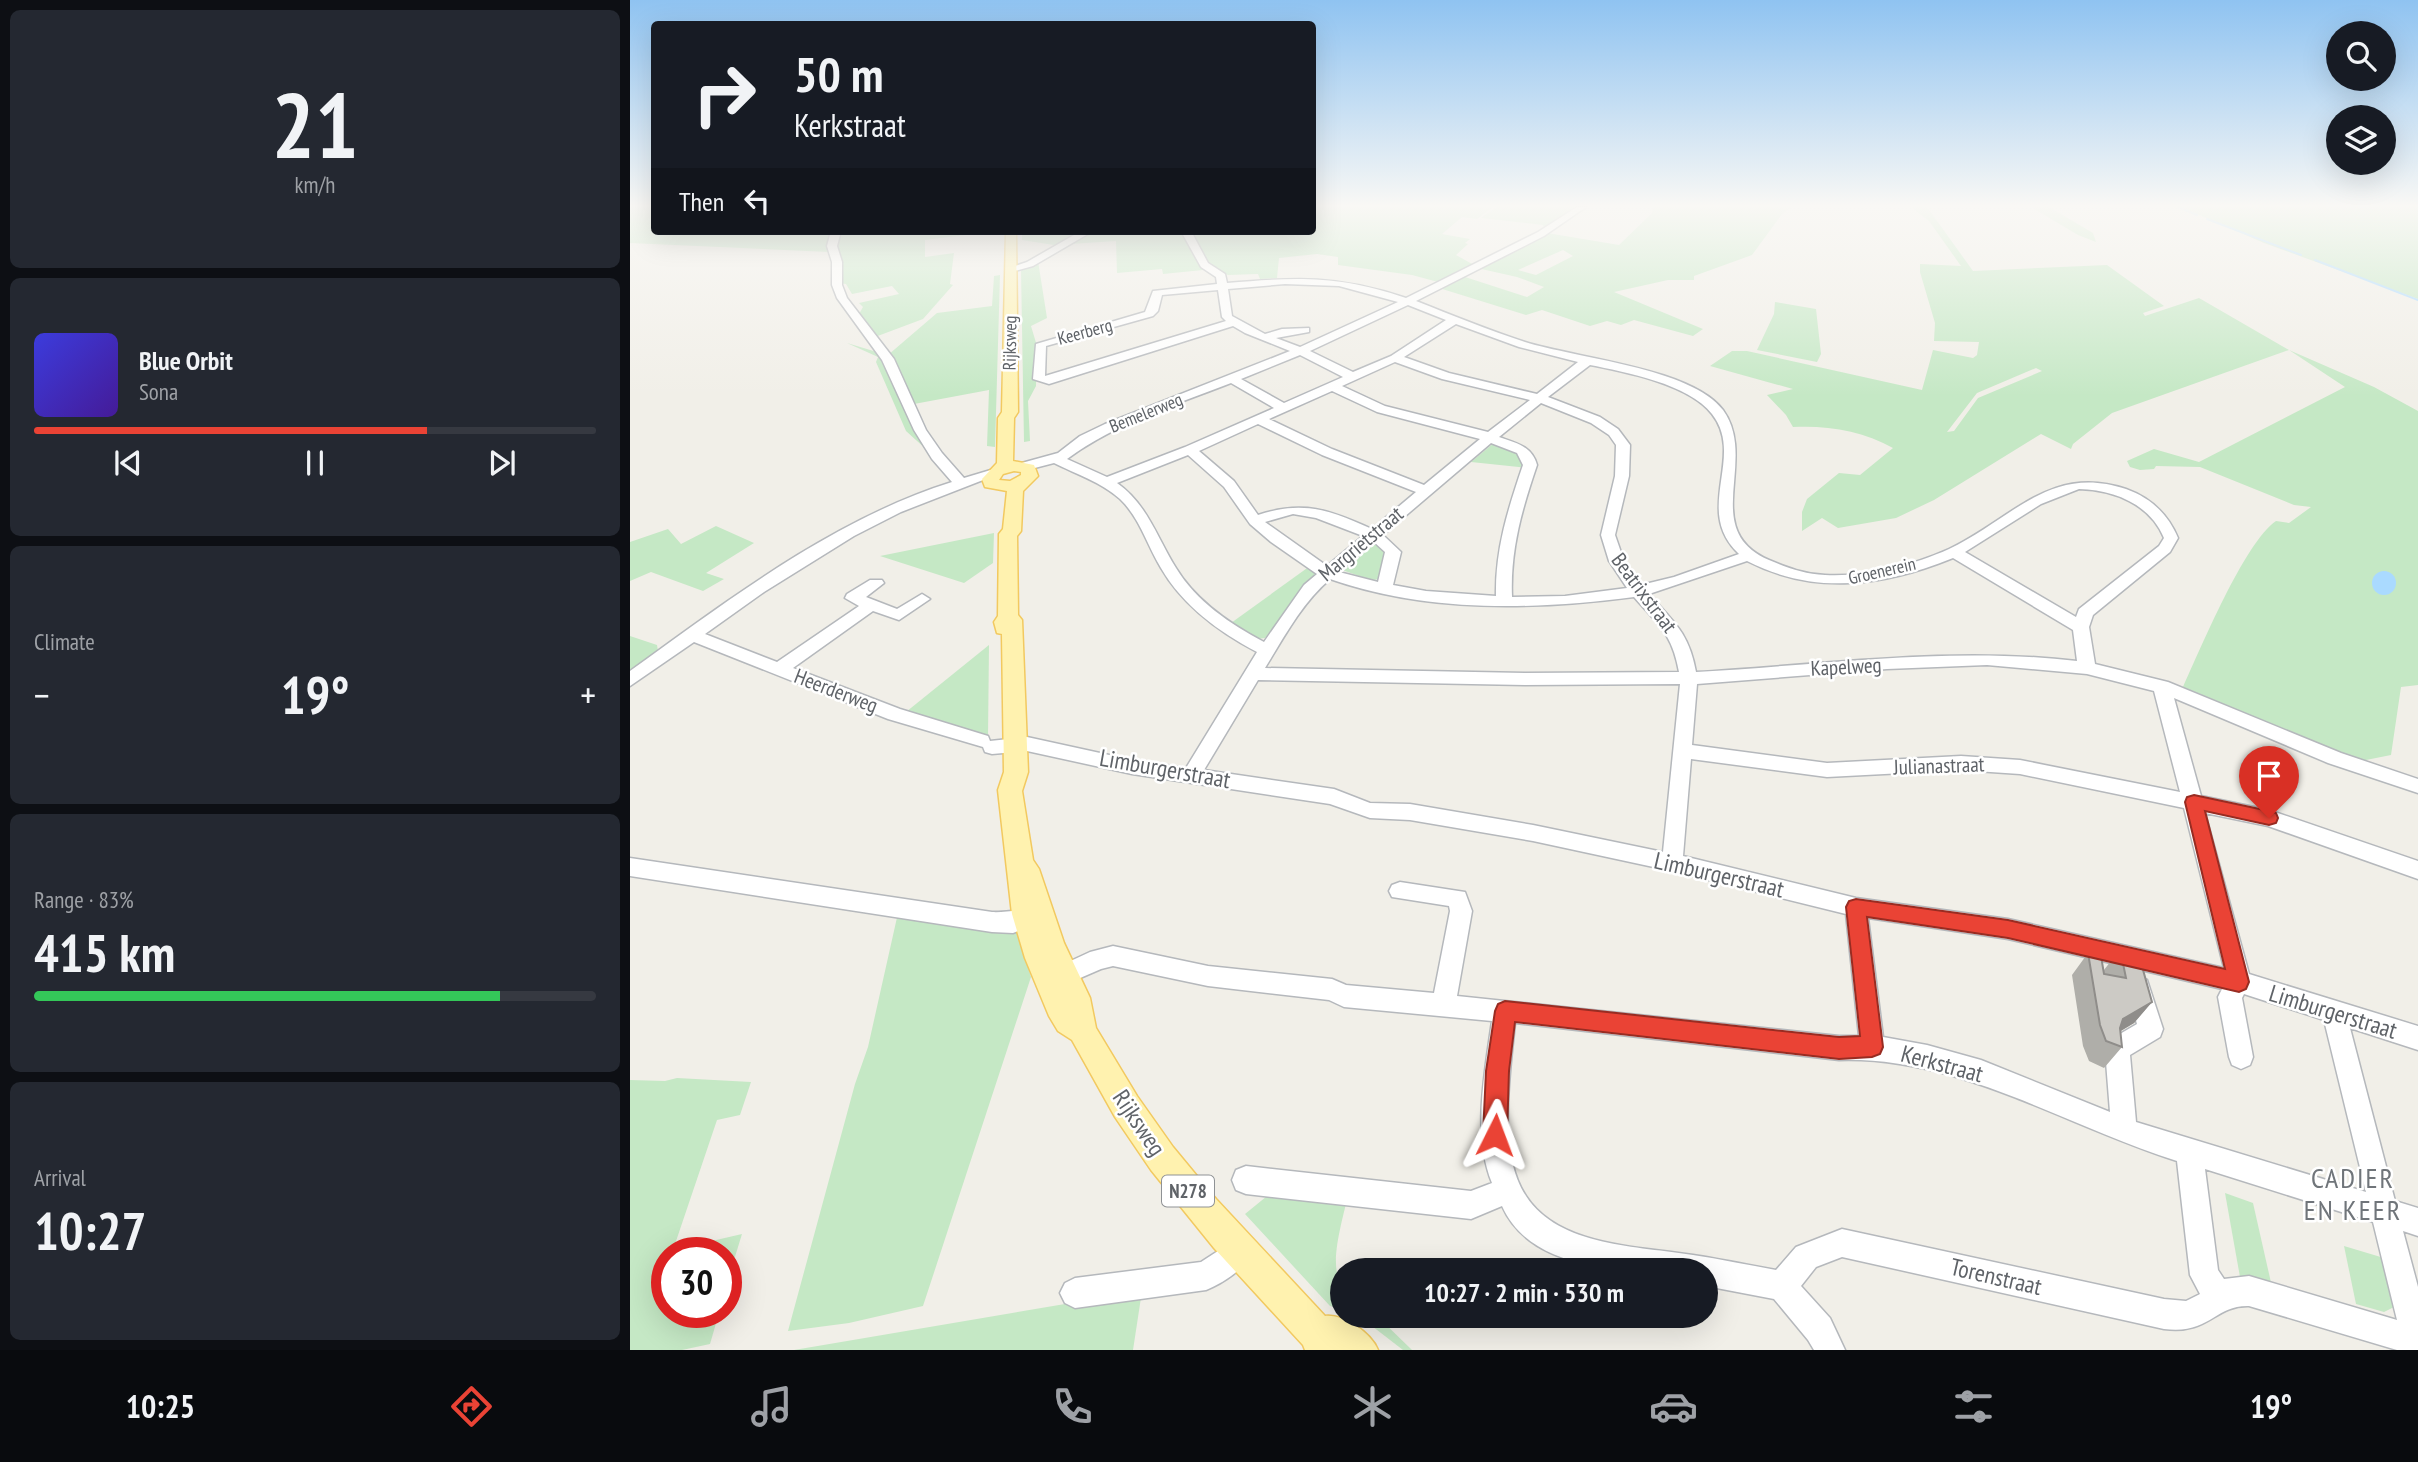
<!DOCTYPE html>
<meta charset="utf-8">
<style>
:root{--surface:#171b24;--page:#242831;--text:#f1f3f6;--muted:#9ea1a6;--line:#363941;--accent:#ea4335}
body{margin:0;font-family:"PT Sans Narrow",sans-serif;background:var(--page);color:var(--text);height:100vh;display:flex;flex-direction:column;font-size:26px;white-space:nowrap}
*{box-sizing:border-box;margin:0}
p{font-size:23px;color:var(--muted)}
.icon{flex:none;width:38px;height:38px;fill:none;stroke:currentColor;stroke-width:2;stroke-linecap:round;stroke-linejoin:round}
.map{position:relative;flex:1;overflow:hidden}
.details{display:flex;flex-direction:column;gap:10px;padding:10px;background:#0d0f14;width:630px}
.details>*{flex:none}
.hud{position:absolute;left:21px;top:21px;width:665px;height:214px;border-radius:7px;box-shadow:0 7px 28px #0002;background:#171b24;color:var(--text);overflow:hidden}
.tools{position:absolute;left:1696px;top:21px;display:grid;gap:14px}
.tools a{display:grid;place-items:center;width:70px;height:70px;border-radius:50%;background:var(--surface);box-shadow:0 7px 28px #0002;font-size:35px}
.speed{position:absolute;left:21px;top:1237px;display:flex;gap:14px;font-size:35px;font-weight:700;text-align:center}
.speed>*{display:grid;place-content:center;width:91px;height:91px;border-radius:50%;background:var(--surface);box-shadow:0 7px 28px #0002;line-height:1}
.speed .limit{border:10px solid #d22;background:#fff;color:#111}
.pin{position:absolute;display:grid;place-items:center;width:60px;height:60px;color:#fff;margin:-72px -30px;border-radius:50% 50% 50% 0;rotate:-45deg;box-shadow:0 0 7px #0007}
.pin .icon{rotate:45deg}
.me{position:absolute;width:77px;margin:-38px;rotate:3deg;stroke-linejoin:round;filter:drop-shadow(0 0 5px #0008)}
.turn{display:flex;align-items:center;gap:24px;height:147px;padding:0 28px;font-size:32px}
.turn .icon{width:91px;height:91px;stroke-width:2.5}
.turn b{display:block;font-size:49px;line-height:60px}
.then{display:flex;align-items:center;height:66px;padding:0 28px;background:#0003;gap:14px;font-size:26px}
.big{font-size:52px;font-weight:700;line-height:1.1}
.details .tile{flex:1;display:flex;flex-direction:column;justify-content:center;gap:10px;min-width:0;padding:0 24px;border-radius:10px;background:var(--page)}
.details .dial{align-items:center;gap:0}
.dial b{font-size:91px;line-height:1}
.song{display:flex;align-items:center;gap:21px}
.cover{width:84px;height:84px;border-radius:10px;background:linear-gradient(135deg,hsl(240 70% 55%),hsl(260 70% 35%))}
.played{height:7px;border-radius:4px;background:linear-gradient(90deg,var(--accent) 70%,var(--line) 70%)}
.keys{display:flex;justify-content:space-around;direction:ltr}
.heat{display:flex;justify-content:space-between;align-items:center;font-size:38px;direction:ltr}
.charge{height:10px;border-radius:5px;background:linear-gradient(90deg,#34c759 83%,var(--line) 0)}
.trip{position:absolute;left:700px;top:1258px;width:388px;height:70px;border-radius:35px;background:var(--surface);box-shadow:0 7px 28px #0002;font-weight:700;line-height:70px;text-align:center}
.dock{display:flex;height:112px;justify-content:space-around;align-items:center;background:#090b0e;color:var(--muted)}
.dock .icon{width:49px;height:49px}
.dock .on{color:var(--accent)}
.dock b{font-size:32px;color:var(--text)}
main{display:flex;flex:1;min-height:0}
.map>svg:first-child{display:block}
</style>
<main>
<section class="details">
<div class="tile dial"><b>21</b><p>km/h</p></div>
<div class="tile">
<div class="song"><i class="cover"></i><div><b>Blue Orbit</b><p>Sona</p></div></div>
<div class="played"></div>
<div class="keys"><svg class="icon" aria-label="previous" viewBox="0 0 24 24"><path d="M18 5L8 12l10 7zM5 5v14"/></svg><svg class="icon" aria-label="pause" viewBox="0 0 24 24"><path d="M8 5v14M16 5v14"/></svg><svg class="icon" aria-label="next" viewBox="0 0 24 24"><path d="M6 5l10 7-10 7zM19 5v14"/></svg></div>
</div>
<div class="tile"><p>Climate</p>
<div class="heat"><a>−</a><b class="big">19°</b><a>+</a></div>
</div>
<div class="tile"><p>Range · 83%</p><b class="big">415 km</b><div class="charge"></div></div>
<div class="tile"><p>Arrival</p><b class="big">10:27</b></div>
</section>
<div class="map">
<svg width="1788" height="1350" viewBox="0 0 1788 1350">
<rect width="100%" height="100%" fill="#f1efe8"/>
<g fill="#c5e8c5" fill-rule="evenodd">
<path d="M0 207H24V231H205L199 241V252L0 243Z"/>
<path d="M683 207H863L847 219 832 217 812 234 840 239 835 243 838 244 826 255 844 265 808 282 782 275 708 265V257L687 254 649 258 647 278 630 279 628 274 598 275 573 266V270L533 274 532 269 487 273 486 241 424 245 392 240V231H682Z"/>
<path d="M866 207H956L917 233 989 245 1022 213 1023 207H1162L1152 214 1122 255 1064 276V280H1038L984 292 1073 329 1063 336 1004 320 991 325 977 321 960 326 912 310 896 315 809 288 832 276 897 297 914 287 887 277 847 268 916 233 913 225 851 218ZM933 250 943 256 906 275 888 270Z"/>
<path d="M1281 207H1297L1343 271 1477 265 1534 306 1513 313 1515 316 1569 298 1659 350 1744 387 1788 411V685L1771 687 1761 755 1731 761 1553 687C1571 648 1614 543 1646 521L1659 523 1681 507 1664 505 1570 467 1526 466 1524 469 1510 470 1500 467 1497 461 1524 449 1569 462 1715 387 1659 350 1482 413 1443 444 1441 449 1411 434 1304 500 1266 518 1208 528 1192 518 1172 531V512L1177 499 1209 473 1230 475 1263 448C1234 431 1196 425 1163 427L1156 415 1137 395 1163 389 1080 366 1102 351H1117L1292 390 1303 350 1343 358 1347 355 1349 342 1304 341 1305 323 1290 272V264L1331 266 1299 221ZM1406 368 1412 371 1348 398 1324 431 1317 432 1347 393Z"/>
<path d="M1401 207H1419L1463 233 1466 242 1448 235Z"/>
<path d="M1551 207H1788V299L1634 243Z"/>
<path d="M207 231H368L295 240V257L324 253 320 284 323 285 293 319 245 337 229 314 233 307 229 303 269 294 262 286 222 294 216 284 209 283 205 248Z"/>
<path d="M408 261 417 318 401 326 407 346 406 386 398 401 400 441 394 442 391 270Z"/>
<path d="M370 275 365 447 357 446 359 390 284 404 258 355 307 313 362 306 364 276Z"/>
<path d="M1145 302 1186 309 1191 354 1187 362 1127 350 1144 314Z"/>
<path d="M217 343 250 353 297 450 276 431 246 362 248 357Z"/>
<path d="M865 442 889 450 898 468 841 462Z"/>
<path d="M86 526 124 543 76 573 94 579 73 591 21 572 0 581V542L38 529 51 544Z"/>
<path d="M364 533 363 563 334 583 250 556Z"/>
<path d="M746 540 757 545 752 579 741 580 712 570Z"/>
<path d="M680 566 688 572 635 638 626 639 601 623Z"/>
<path d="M0 636 27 645 28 651 0 672Z"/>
<path d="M359 645 358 737 276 712Z"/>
<path d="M268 913 387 932 401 977 293 1306 219 1323 158 1331 225 1084 238 1047Z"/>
<path d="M47 1078 121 1082 110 1115 87 1120 43 1250 112 1234 96 1286V1253H37V1312L89 1313 80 1344 52 1350H0V1080L35 1081Z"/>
<path d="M642 1192 718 1195C714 1215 697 1268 712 1283V1309L700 1306 615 1214Z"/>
<path d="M1595 1193 1623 1203 1642 1287 1610 1277Z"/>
<path d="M1714 1246 1754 1258 1766 1306 1754 1312 1726 1304Z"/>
<path d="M512 1291 503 1350H164Z"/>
<path d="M729 1316H747L782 1350H773Z"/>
</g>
<circle fill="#aadaff" cx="1754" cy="583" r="12"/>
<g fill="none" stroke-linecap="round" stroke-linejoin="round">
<g stroke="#aadaff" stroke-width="2">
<path d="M1548 207 1567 215"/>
<path d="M1577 219 1671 255"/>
<path d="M1685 260 1788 300"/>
</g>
<g stroke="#b5b8bc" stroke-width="3">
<g id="minor">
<path d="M947 207H956L914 236 786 301C822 315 858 330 895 342 945 358 1062 368 1093 410 1129 460 1069 530 1139 560 1158 568 1174 574 1195 575 1236 577 1281 566 1319 549 1381 520 1420 463 1496 489 1521 498 1538 514 1548 538L1540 552 1463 615 1459 627 1465 664 1538 682 1711 753 1788 779V793L1698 763 1544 698 1571 796 1639 810 1788 861V879L1638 826 1575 813 1619 974 1788 1026V1050L1720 1028 1765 1201 1788 1208V1236L1773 1231 1788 1287V1350H1767L1619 1306C1584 1305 1580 1335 1534 1329L1212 1257 1186 1267 1171 1286 1200 1318 1215 1350H1184L1178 1340 1144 1299 1076 1286V1270C1011 1270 904 1278 872 1206L841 1219 616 1194 606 1190 602 1180 606 1170 616 1166 841 1191 862 1183C842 1134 855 1071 862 1021L714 1007 699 1000 578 986 483 966 471 969 427 988 419 985 415 978 419 971 460 952 483 946 578 966 702 979 716 985 804 993 820 911 819 906 762 897 759 891 762 885 770 882 835 892 842 911 827 996 1209 1036H1229L1216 914 1042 871 903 841 780 820 740 818 700 804 502 774 397 751 362 754 355 752 353 747 258 719 64 642 0 686V671C100 599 204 519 322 482L302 459 284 430 252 360 207 298 202 285V262L197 246 201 231H211L207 246 212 262V285L217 298 264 359 296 430 312 453 334 478 364 469 371 473 271 512 224 536 134 592 75 634 147 662 229 606 215 598 217 594 240 580H252L254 583 236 597 267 609 292 594 300 599 269 620 243 611 163 668 270 709 358 736 360 741 397 737 502 760 556 768 627 652C589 632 553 606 531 568 517 545 510 518 490 499 471 482 446 474 424 463L393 471 386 467 388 464 428 453 450 436 475 424 660 351 615 333 603 326 419 384 403 379 406 344 515 312 523 291 587 284 586 277 571 267 551 231H561L578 263 595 274 597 283C666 277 709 275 776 298L908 232ZM655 284 709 286 768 302 670 347 646 338 679 332V328L652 329 635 334 602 316 598 289ZM588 290 592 317 596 321 415 376 416 346 523 316 528 311 532 295ZM778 305 816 320 761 356 723 372 680 351ZM826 324 889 347 948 362 907 394 819 373 774 357ZM670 355 713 377 654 403 611 379ZM765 362 812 379 900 400 858 432 755 406 712 386ZM960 365C995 372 1059 384 1082 414 1116 457 1062 510 1109 554L1044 577 1011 585 994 561 985 535 999 476 1000 445 988 429 970 417 918 397ZM601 383 644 408 555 447 477 477 437 459C486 423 545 405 601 383ZM702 391 747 412 850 439 794 485 702 449 639 419ZM911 403 961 423 979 435 986 445 985 476 971 535 979 561 997 588 935 596 882 597C880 550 892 509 907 465 902 446 886 443 869 437ZM628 424 692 455 786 492 742 529C700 510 673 500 628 515L604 481 569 451ZM861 443 887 453 893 465C878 509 865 550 866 596L796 591 763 585 771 552 753 535ZM558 455 594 487 620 524 641 542 687 574 674 585 634 642C600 624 566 601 546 568 527 538 518 505 487 483ZM1449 489C1484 490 1520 504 1534 538L1529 546 1449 609 1446 617 1335 552 1411 504ZM663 514 686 518 733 536 697 566 635 522ZM744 542 755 552 748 582 709 572ZM1323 558 1443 630 1447 661C1320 646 1194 665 1066 672 1059 633 1044 622 1019 594L1117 561C1185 596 1254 586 1323 558ZM700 579C797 613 904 610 1004 597 1029 626 1042 633 1049 672L895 673 635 668C654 637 672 603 700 579ZM1357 665 1457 674 1524 691 1550 792 1390 760 1331 756 1197 763 1062 745 1067 684 1257 669ZM628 680 895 685 1050 684 1033 852 903 825 780 804 740 803 704 789 574 770ZM1061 759 1197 777 1331 770 1390 774 1554 808 1594 968 1378 919 1226 898 1053 856ZM1238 918 1378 939 1592 989 1588 997 1599 1057 1602 1065 1611 1069 1620 1065 1623 1057 1612 998 1614 994 1694 1020 1736 1192 1506 1122 1500 1055 1530 1037 1533 1029 1517 980 1509 977 1501 980 1497 988 1507 1024 1478 1041 1475 1049 1480 1112 1351 1060 1297 1045 1253 1037ZM885 1023 1209 1060C1328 1056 1436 1126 1547 1161L1560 1275 1570 1294 1556 1301 1534 1299 1212 1229 1166 1247 1146 1270C1118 1265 1090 1259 1063 1255 1009 1246 929 1247 896 1196 867 1153 880 1073 885 1023ZM1575 1169 1743 1222 1767 1320 1619 1276 1594 1279 1588 1270Z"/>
<path d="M451 231H463L403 266 381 272 376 269 397 262Z"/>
<path d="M0 858 362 912C375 913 395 908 404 911L407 918 404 925 383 933 362 932 0 876Z"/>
<path d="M608 1238 618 1242 622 1252C615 1269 593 1283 576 1290L445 1308 435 1303 430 1293 435 1283 445 1278 571 1262Z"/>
</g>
</g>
<g stroke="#f2c960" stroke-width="3">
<path id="major" d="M376 231H386L388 412 384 418 383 461 404 465 408 476 393 491 391 531 387 536 388 615 392 620 398 772 392 791 403 860 409 869 434 943 460 998 466 1028 507 1096 543 1147 586 1199 695 1316C714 1314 741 1333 748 1350H675L673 1345 584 1248 521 1170 485 1117 442 1040 428 1031 419 1016 395 958 382 914 368 790 374 772 372 634 367 633 364 622 368 616 369 534 373 529 377 491 355 487 352 479 367 463 368 418 372 412ZM384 471 391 472V475L380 481 369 480 373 474Z"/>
</g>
<use href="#minor" fill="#fff" fill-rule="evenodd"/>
<use href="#major" fill="#fff2af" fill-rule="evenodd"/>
</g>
<path fill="#afaea9" d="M1490 949 1522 1002 1504 1023 1490 1031 1492 1047 1474 1068 1459 1061 1453 1046 1442 975 1458 953 1474 970Z"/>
<path fill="#8f8d8a" d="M1522 1002 1504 1023 1476 1040 1493 1019Z"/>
<path fill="#cccac5" stroke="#8f8d8a" stroke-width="2" d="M1490 949 1508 952 1522 1002 1493 1019 1490 1028 1492 1047 1476 1041 1470 1025 1458 953 1471 956 1474 974 1496 978Z"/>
<linearGradient id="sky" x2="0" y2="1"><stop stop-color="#8fc3f1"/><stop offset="0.52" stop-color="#f9f8f5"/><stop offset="1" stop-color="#f9f8f5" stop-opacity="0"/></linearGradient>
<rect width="1788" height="396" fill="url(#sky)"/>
<path fill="#ea4335" stroke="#982c22" stroke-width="2" d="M1564 795 1639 811 1646 813 1648 818 1646 823 1639 825 1575 811 1619 982 1616 989 1609 992 1378 938 1237 917 1253 1047 1250 1054 1242 1057 1209 1059 885 1022 879 1071 877 1135 873 1143 865 1147 856 1143 853 1135 856 1071 865 1011 868 1004 875 1001 1209 1037 1230 1036 1216 907 1219 901 1226 899 1378 920 1595 969 1555 802 1557 797Z"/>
<g text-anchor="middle" stroke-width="5" stroke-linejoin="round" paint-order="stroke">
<g font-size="18" fill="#5f6368" stroke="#fff">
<text transform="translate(455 332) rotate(-15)" y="6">Keerberg</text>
<text transform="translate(380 343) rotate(-89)" y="6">Rijksweg</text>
<text transform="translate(516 413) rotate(-22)" y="6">Bemelerweg</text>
<text transform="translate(1252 571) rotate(-13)" y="6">Groenerein</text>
</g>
<rect fill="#fff" stroke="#8f9295" stroke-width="2" x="532" y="1175.5" width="52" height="31" rx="5"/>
<g font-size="19" font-weight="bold" fill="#5f6368">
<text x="558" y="1198">N278</text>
</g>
<g font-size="21" fill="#5f6368" stroke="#fff">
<text transform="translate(731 544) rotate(-40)" y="7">Margrietstraat</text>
<text transform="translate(1014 593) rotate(53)" y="7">Beatrixstraat</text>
<text transform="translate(1216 667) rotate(-3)" y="7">Kapelweg</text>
<text transform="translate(206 691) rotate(21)" y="7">Heerderweg</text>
<text transform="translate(1309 766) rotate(-2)" y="7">Julianastraat</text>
</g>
<g font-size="24" fill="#5f6368" stroke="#fff">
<text transform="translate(535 769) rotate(10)" y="8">Limburgerstraat</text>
<text transform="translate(1089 875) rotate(13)" y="8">Limburgerstraat</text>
<text transform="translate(1703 1012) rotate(17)" y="8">Limburgerstraat</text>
<text transform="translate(1312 1064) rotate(15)" y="8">Kerkstraat</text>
<text transform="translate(509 1123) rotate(56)" y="8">Rijksweg</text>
<text transform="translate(1366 1277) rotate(13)" y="8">Torenstraat</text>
</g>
<g font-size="28" letter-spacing="2" fill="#70757a" stroke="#fff">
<text x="1723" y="1188">CADIER<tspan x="1723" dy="32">EN KEER</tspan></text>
</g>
</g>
</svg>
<div class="tools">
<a><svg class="icon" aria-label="search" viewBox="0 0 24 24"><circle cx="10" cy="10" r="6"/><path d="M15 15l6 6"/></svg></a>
<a><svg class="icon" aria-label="layers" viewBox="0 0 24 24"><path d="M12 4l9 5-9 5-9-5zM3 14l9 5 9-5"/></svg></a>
</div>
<div class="speed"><div class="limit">30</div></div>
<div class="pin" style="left:1639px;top:818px;background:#d93025"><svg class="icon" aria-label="arrive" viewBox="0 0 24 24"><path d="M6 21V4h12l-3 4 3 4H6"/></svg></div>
<svg class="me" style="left:865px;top:1135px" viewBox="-20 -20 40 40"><path d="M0-17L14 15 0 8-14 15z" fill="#ea4335" stroke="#fff" stroke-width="4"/></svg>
<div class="trip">10:27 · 2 min · 530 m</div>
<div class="hud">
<div class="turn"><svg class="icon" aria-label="right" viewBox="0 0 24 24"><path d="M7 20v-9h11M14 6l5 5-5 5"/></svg><div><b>50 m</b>Kerkstraat</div></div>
<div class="then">Then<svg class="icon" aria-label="left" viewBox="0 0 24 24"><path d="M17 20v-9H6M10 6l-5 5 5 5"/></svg></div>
</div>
</div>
</main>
<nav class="dock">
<b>10:25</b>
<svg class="icon on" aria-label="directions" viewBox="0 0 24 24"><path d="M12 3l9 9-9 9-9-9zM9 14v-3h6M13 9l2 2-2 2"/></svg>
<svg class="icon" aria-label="music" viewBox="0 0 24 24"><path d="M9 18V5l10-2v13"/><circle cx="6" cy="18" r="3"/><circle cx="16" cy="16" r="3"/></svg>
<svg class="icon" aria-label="phone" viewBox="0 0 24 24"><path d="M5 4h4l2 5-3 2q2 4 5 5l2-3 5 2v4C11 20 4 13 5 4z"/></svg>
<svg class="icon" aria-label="climate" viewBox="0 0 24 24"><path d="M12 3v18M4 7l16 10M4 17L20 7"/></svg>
<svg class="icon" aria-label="car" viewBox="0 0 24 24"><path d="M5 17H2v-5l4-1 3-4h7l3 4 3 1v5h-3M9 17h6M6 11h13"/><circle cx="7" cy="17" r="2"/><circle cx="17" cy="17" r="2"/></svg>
<svg class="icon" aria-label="filters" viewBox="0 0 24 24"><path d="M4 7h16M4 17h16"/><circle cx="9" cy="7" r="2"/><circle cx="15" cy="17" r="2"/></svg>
<b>19°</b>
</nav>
